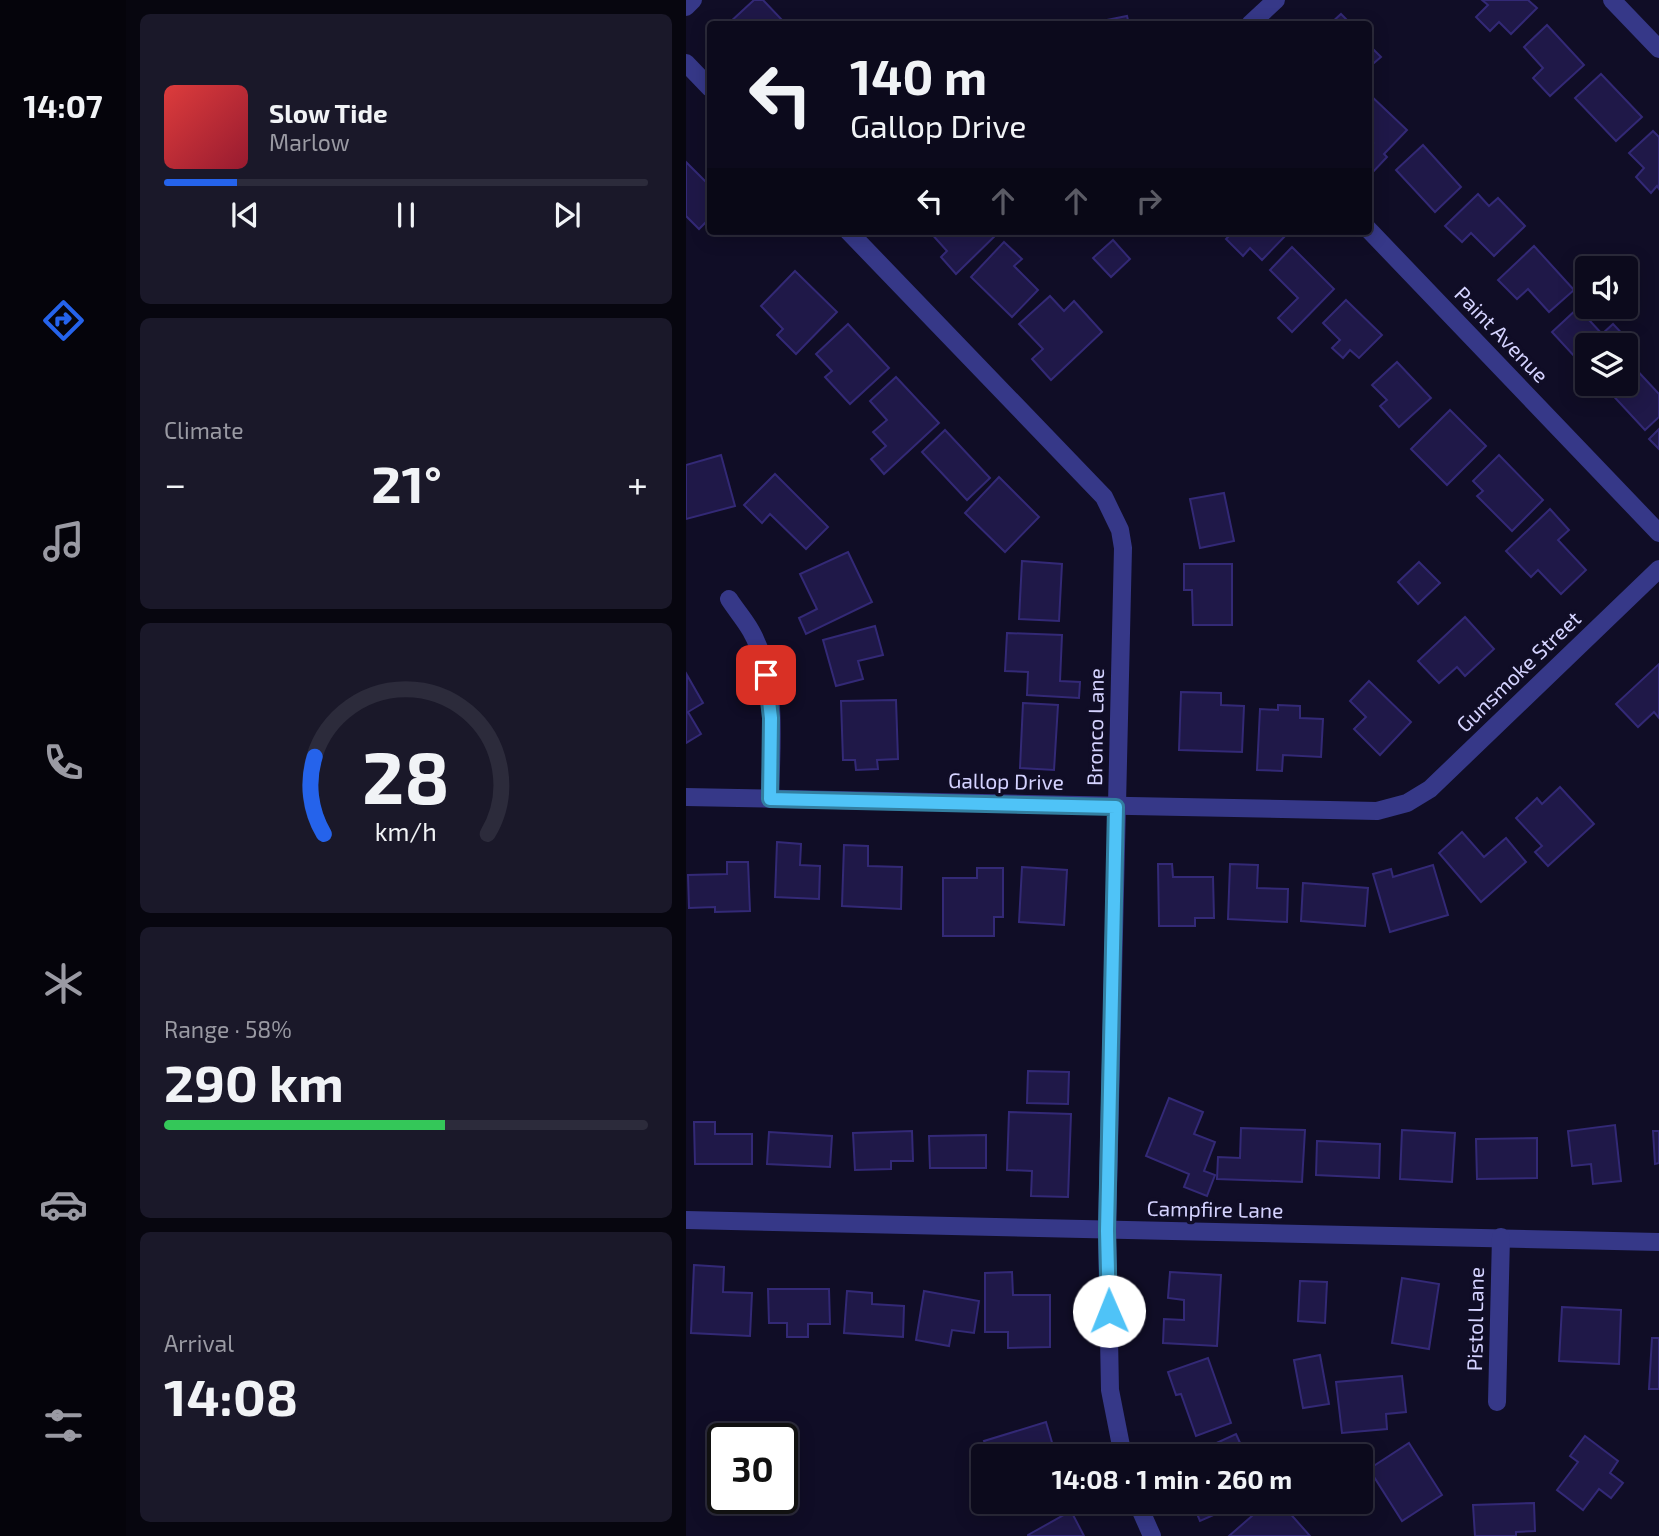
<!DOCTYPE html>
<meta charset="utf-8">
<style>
:root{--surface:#0c0a1c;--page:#1a1829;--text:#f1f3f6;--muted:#9a9aa3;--line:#2c2b3b;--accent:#2563eb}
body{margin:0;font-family:"Exo 2",sans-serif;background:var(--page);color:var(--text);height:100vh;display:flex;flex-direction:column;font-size:26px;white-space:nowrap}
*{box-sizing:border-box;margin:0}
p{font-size:23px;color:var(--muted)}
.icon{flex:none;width:38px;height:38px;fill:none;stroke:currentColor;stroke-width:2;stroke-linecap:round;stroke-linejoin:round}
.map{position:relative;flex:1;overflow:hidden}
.drawer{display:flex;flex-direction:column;gap:14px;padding:14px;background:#07060f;width:560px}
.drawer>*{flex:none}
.hud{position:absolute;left:21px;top:21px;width:665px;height:214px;border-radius:7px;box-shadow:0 4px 18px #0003,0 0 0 2px var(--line);background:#0c0a1c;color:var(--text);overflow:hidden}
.tools{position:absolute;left:889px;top:256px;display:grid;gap:14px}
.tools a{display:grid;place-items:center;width:63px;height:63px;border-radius:7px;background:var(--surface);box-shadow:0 4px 18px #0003,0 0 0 2px var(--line);font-size:35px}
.speed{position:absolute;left:21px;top:1423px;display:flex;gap:14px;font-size:35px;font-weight:700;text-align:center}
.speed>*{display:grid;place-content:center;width:91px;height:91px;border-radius:50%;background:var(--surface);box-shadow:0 4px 18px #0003,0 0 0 2px var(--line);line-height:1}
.speed .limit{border:4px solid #111;border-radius:10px;background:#fff;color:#111}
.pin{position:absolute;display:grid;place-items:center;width:60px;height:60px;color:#fff;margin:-30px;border-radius:14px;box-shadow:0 4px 10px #0006}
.me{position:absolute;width:77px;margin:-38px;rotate:359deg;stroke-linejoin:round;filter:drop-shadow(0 0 5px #0008)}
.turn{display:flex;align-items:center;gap:24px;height:147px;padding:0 28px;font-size:32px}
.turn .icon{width:91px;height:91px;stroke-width:2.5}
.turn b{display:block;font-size:49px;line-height:60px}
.lanes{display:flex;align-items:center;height:66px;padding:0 28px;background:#0003;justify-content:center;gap:35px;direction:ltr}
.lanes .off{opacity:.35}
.big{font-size:52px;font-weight:700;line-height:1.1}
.drawer .widget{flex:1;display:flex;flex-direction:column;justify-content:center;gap:10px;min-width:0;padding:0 24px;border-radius:10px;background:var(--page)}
.drawer .dial{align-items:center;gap:0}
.dial svg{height:182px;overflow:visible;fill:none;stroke:var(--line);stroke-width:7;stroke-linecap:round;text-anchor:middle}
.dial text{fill:var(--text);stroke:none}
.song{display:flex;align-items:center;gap:21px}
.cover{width:84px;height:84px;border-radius:10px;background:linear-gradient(135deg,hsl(0 70% 55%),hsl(350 70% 35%))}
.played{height:7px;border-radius:4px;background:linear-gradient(90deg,var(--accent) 15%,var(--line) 15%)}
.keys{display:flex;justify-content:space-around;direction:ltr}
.heat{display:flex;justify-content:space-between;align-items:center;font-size:38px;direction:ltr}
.charge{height:10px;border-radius:5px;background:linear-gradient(90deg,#34c759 58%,var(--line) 0)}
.trip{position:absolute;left:285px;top:1444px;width:402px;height:70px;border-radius:7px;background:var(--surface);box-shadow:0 4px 18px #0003,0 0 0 2px var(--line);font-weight:700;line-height:70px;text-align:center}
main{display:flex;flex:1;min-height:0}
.tab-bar{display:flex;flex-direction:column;width:126px;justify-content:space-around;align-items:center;background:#05040b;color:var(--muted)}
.tab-bar .icon{width:49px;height:49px}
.tab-bar .active{color:var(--accent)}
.tab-bar b{font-size:32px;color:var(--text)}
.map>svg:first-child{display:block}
</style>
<main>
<nav class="tab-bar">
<b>14:07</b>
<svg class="icon active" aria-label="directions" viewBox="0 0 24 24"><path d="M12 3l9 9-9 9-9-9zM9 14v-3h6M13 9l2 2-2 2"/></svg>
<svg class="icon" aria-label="music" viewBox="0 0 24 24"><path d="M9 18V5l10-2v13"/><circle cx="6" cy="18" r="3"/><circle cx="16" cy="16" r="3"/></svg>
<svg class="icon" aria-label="phone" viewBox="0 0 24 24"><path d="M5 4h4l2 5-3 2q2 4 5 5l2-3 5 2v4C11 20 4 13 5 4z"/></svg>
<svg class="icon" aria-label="climate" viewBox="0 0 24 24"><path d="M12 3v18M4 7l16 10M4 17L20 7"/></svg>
<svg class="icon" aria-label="car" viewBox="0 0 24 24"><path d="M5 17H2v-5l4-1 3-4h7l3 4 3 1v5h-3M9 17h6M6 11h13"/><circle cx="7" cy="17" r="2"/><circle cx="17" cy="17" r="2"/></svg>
<svg class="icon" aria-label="filters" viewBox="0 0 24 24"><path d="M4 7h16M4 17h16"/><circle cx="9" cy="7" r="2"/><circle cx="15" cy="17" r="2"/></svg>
</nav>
<section class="drawer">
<div class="widget">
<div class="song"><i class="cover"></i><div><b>Slow Tide</b><p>Marlow</p></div></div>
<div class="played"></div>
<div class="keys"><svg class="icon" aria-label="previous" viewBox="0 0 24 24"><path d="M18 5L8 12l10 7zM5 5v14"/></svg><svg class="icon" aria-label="pause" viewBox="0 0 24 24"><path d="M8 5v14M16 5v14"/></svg><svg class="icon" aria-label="next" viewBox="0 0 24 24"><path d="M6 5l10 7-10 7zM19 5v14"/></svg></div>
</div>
<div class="widget"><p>Climate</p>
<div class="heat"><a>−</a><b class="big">21°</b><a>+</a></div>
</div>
<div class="widget dial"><svg viewBox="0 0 100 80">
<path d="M14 69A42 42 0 1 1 86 69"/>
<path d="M14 69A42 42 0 0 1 10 35" stroke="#2563eb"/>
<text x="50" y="56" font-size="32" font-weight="700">28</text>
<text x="50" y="72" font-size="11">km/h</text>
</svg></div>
<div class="widget"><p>Range · 58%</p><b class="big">290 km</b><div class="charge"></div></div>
<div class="widget"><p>Arrival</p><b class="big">14:08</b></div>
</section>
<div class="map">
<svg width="973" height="1536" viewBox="0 0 973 1536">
<rect width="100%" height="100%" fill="#100d26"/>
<g fill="#1f1848" stroke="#332976" stroke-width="2">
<path d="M68 0H77L98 22 42 24Z"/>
<path d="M796 0H842L851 8 825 34 813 22 804 31 790 17 802 5Z"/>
<path d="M655 14 665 24H644Z"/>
<path d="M441 16 443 24H401Z"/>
<path d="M861 25 898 65 864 96 847 78 857 68 838 47Z"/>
<path d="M682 44 695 57 682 68Z"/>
<path d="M915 74 956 117 930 141 889 98Z"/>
<path d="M682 93 721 130 698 154 701 157 687 172 682 168V148L687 143 682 138Z"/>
<path d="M967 131 973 137V189L971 186 965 193 950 177 958 168 943 153Z"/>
<path d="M737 145 775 187 749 212 710 170Z"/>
<path d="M0 162 24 186V218L13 229 0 216Z"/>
<path d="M792 194 803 206 812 198 839 226 808 256 785 233 776 242 759 226Z"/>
<path d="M243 231H314L270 274 255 257 261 251Z"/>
<path d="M548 231H597L601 234 576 260 564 248 557 256 540 239Z"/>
<path d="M427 240 444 259 425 277 407 258Z"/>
<path d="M318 242 336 259 328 266 352 290 326 317 285 277Z"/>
<path d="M848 246 888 290 863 312 842 289 831 299 812 280Z"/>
<path d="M606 247 648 289 606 332 592 318 612 298 584 270Z"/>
<path d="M109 271 151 312 110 354 91 335 97 329 75 306Z"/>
<path d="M364 296 378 311 388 301 416 332 365 380 346 359 357 349 333 324Z"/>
<path d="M660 300 696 335 673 358 664 350 657 358 646 348 654 340 637 323Z"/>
<path d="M892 308 916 334 927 324 942 340 937 345H901V370L866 332Z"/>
<path d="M162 324 203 368 164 404 139 377 146 371 130 354Z"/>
<path d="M711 362 745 398 713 427 694 406 701 400 686 385Z"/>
<path d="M946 365 973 394V417L959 430 920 388 925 383H940V370Z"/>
<path d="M210 377 253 423 198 474 185 459 200 446 187 432 201 420 184 401Z"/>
<path d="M764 410 800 446 761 485 725 449Z"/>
<path d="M973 429V449L963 439Z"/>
<path d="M259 430 304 478 281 500 236 452Z"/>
<path d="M35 455 49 506 0 519V465Z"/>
<path d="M813 455 857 500 826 531 791 496 797 491 787 481Z"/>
<path d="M89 474 142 527 120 549 84 514 76 523 58 505Z"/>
<path d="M313 477 353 517 319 552 279 513Z"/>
<path d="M538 493 548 541 514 548 504 499Z"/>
<path d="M864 509 883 530 872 540 900 570 875 594 852 570 845 577 820 551Z"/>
<path d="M162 552 186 602 120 634 113 618 131 609 114 574Z"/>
<path d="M336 561 376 564 373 621 333 619Z"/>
<path d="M733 562 754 583 732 604 712 582Z"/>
<path d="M498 564H546V625H507L506 590H498Z"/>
<path d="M779 617 808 649 779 676 771 667 753 683 732 661Z"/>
<path d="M189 626 197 655 172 661 177 679 150 686 137 640Z"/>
<path d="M321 633 376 635 374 681 394 682 393 698 341 695 342 672 319 671Z"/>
<path d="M973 664V718L968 712 952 727 930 704Z"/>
<path d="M1 675 17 703 2 712 15 734 0 743Z"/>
<path d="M683 681 725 722 694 755 668 729 680 717 664 701Z"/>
<path d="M495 692 535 693V705L558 706 556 752 493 750Z"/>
<path d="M210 700 212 759 191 760 192 769 170 770 169 760H157L155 701Z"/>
<path d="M337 703 372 705 368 770 334 768Z"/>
<path d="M592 705 614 706V718L637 719 635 757 597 755 596 771 571 770 574 709 592 710Z"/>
<path d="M874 787 908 824 862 866 849 852 856 846 830 818 851 798 856 804Z"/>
<path d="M776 832 798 857 820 838 840 862 795 902 753 853Z"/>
<path d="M91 842 115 844 114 865 134 866 133 899 89 897Z"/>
<path d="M158 845 182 846V866L216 867 215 909 156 906Z"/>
<path d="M41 862H62L64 911 29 912V907L3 908 2 875 41 874Z"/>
<path d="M472 864H486L487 877H527L528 918H509V926H473Z"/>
<path d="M544 864 572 865 571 888 602 889 601 922 542 919Z"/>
<path d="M747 865 762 915 704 932 687 874 705 869 707 877Z"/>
<path d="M336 867 381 870 378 925 333 922Z"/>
<path d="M291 868H317V917H308V936H257V878H291Z"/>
<path d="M617 883 682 888 679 926 615 921Z"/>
<path d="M342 1071 383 1072 382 1104 341 1103Z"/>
<path d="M483 1098 517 1112 508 1134 529 1142 518 1171 529 1175 521 1196 498 1187 503 1174 460 1156Z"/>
<path d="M323 1112 385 1114 382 1197 345 1196 346 1171 321 1170Z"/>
<path d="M8 1122H29V1134H66V1164H9Z"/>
<path d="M929 1125 935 1181 907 1184 905 1164 886 1166 882 1131Z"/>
<path d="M555 1128 619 1130 616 1182 531 1179 532 1157 554 1158Z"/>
<path d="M716 1130 769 1133 766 1182 714 1179Z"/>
<path d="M226 1131 227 1161H205V1169L169 1170 167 1133Z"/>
<path d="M967 1131H973V1163L969 1164Z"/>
<path d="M83 1132 146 1136 144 1167 81 1164Z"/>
<path d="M300 1135V1168H244L243 1136Z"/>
<path d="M851 1138V1178L791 1179 790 1139Z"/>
<path d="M631 1141 694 1144 693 1178 630 1175Z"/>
<path d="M8 1265 38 1267 37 1292 66 1293 64 1336 5 1333Z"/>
<path d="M326 1272 327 1295H364V1347L322 1348V1332H299V1273Z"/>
<path d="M484 1272 535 1275 531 1346 477 1343 478 1319 498 1320V1300L482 1298Z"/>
<path d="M716 1278 753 1284 743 1349 706 1343Z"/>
<path d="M614 1281 641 1282 639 1323 612 1321Z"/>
<path d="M82 1289H143L144 1324H122V1337H101V1323H83Z"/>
<path d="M161 1291 186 1293V1304L218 1306 217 1337 158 1333Z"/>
<path d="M238 1291 293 1301 288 1333 266 1330 263 1346 230 1340Z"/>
<path d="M876 1307 935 1310 933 1364 873 1361Z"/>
<path d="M966 1338H973V1389H963Z"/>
<path d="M634 1355 643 1404 617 1408 608 1360Z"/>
<path d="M522 1358 545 1423 510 1436 495 1394 490 1395 482 1372Z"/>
<path d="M716 1376 720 1412 700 1414 701 1429 656 1433 650 1382Z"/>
<path d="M360 1422 370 1456H303L298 1441Z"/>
<path d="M550 1434 560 1456H502Z"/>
<path d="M899 1436 932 1461 924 1473 937 1483 925 1498 913 1489 897 1510 871 1490 892 1462 884 1456Z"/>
<path d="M723 1443 756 1495 716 1521 683 1469Z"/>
<path d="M519 1502H557L514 1521 509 1509Z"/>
<path d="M582 1502H594L624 1536H543Z"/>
<path d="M848 1503 849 1531 830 1532V1536H789L787 1505Z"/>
<path d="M385 1511 398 1536H342V1535Z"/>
</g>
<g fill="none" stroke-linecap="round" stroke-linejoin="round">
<g stroke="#363888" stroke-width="18">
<path d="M926 0 973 49"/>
<path d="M0 7 7 0"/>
<path d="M564 24 590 0"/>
<path d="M0 63 24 88"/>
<path d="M682 229 973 533"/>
<path d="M162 231 418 497 434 530 437 548 421 1231 424 1390 437 1456"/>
<path d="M43 599C50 610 59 620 65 631 93 681 85 744 84 799"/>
<path d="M0 797 691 811 721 803 744 789 973 569"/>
<path d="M0 1220 973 1242"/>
<path d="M811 1402 815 1237"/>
<path d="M451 1502 466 1536"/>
</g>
</g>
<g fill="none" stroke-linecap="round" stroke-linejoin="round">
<g stroke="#337fa1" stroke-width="18">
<path id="route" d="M80 675 85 718 84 799 430 807 421 1231 423 1311"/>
</g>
<use href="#route" stroke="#4fc3f7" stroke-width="12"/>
</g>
<g text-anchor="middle" stroke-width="7" stroke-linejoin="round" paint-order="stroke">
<g font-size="21" fill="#d5d3ff" stroke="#100d26">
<text transform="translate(815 335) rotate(46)" y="7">Paint Avenue</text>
<text transform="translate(833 672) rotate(-44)" y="7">Gunsmoke Street</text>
<text transform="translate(410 727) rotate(-89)" y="7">Bronco Lane</text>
<text transform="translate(320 782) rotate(1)" y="7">Gallop Drive</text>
<text transform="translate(529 1210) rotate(1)" y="7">Campfire Lane</text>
<text transform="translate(790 1319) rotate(-89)" y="7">Pistol Lane</text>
</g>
</g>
</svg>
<div class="tools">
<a><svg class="icon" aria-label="sound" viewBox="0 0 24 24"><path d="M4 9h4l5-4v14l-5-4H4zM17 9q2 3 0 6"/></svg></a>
<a><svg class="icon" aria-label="layers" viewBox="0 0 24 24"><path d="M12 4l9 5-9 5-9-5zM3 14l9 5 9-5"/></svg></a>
</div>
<div class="speed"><div class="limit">30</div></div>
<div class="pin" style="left:80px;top:675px;background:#d93025"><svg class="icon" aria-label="arrive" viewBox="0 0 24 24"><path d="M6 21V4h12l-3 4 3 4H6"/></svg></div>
<svg class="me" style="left:423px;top:1311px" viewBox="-20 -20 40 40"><circle r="19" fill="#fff"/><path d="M0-13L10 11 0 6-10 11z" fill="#4fc3f7"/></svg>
<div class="trip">14:08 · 1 min · 260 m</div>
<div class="hud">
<div class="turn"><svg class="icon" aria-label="left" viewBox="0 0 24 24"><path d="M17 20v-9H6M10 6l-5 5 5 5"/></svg><div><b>140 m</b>Gallop Drive</div></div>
<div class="lanes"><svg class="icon" aria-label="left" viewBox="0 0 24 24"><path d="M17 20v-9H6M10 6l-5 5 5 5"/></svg><svg class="icon off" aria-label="ahead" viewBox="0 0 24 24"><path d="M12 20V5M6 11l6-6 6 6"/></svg><svg class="icon off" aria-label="ahead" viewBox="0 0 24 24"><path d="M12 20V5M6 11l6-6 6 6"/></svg><svg class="icon off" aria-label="right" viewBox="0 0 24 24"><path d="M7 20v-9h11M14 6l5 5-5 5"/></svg></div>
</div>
</div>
</main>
